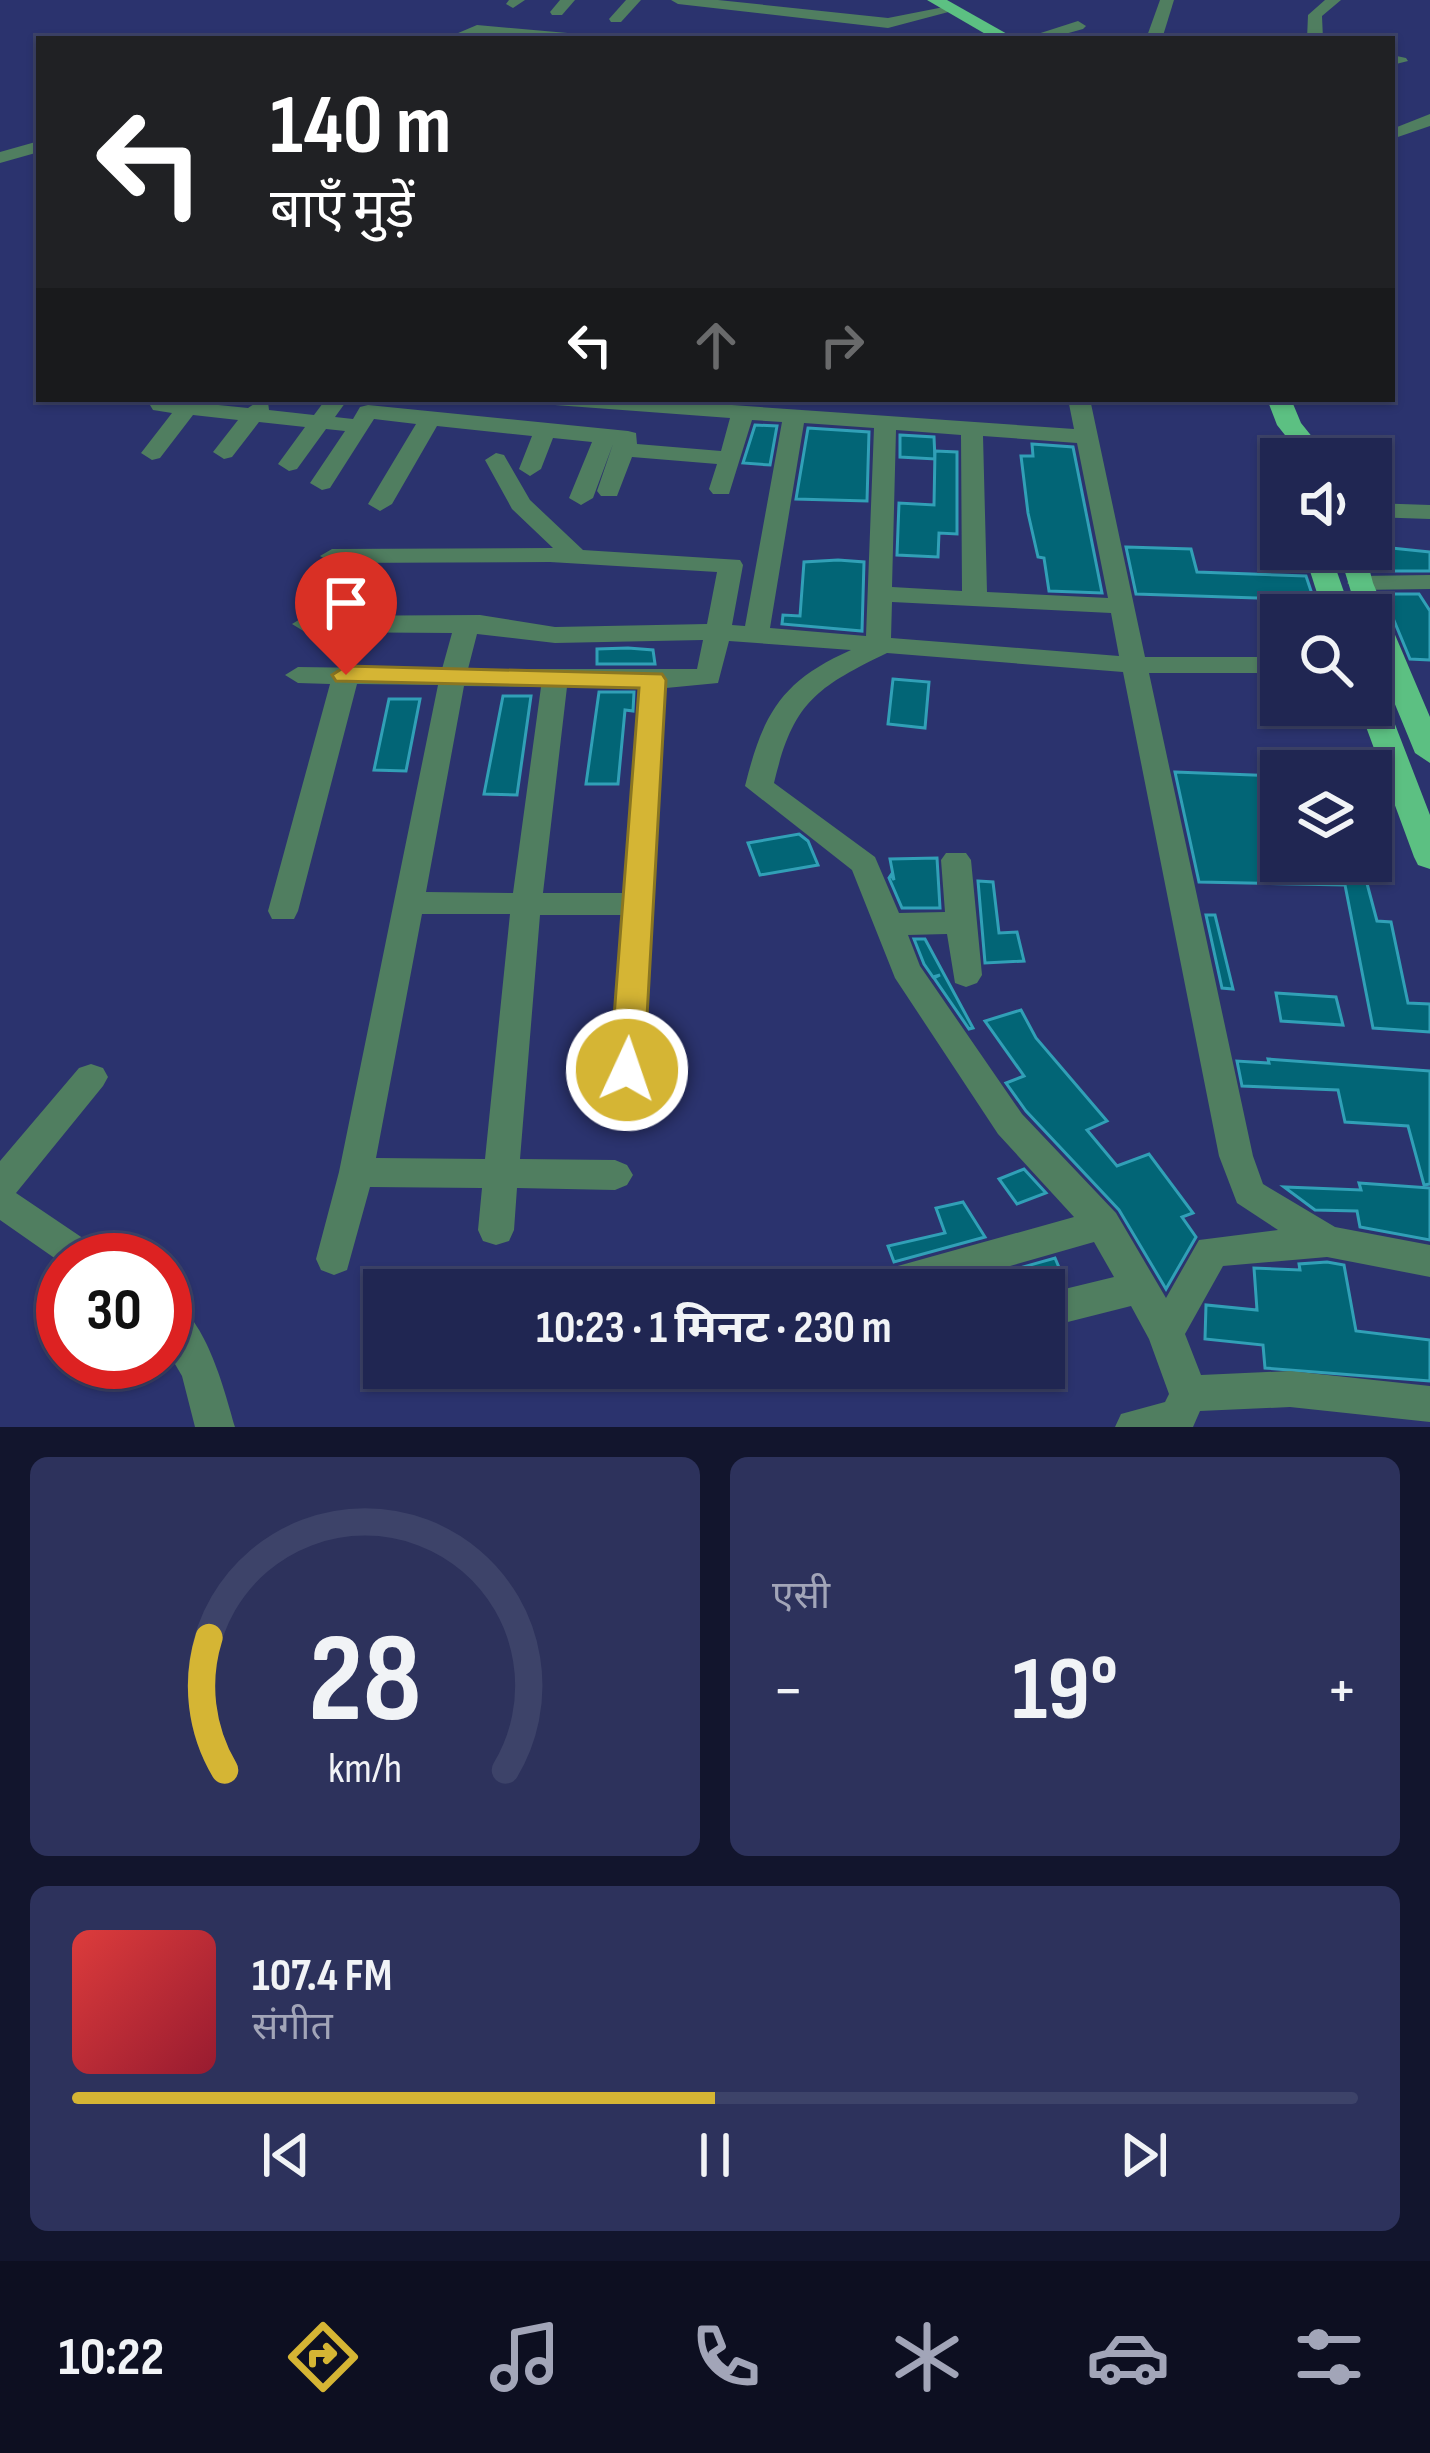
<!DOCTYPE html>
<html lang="hi">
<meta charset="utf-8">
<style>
:root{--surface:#202652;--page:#2d325c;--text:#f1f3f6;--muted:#a2a5b8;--line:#3d4369;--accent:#d5b534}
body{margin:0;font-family:"Sofia Sans Condensed","Noto Sans Devanagari",sans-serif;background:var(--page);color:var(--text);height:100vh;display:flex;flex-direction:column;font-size:45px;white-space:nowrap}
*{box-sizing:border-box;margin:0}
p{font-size:39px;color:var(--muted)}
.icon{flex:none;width:66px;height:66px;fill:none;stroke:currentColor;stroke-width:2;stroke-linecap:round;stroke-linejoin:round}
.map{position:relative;height:1427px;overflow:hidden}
.side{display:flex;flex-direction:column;gap:30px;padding:30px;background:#12152d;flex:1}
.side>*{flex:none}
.top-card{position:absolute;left:36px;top:36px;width:1359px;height:366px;border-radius:0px;box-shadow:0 3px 9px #0004,0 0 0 3px var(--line);background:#202124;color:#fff;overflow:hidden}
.tools{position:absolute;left:1260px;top:438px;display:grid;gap:24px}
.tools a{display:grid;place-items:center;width:132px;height:132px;border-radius:0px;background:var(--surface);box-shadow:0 3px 9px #0004,0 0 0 3px var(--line);font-size:60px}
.speed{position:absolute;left:36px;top:1233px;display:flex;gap:24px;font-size:60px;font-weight:700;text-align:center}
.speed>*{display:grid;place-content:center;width:156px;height:156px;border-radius:50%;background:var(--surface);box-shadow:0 3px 9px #0004,0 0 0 3px var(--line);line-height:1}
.speed .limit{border:18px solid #d22;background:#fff;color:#111}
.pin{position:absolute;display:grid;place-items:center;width:102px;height:102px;color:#fff;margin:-123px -51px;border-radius:50% 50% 50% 0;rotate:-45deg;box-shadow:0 0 12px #0007}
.pin .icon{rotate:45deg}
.me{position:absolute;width:132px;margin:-66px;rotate:3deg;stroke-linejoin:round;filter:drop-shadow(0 0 9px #0008)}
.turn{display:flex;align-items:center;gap:42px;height:252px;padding:0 36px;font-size:54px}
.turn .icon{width:156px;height:156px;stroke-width:2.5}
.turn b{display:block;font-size:84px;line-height:102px}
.lanes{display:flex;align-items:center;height:114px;padding:0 36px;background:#0003;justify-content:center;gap:60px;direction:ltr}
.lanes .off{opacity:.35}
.big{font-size:90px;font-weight:700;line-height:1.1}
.side .tile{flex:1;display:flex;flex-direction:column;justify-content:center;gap:18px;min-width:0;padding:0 42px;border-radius:18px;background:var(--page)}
.side .dial{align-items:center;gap:0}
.dial svg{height:312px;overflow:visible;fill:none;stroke:var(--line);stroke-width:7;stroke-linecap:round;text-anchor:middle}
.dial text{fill:var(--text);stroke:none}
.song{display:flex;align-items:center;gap:36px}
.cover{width:144px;height:144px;border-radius:18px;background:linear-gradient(135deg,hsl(0 70% 55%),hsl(350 70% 35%))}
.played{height:12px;border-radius:6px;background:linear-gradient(90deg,var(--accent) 50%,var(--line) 50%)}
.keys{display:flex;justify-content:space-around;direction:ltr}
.heat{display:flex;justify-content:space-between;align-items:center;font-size:66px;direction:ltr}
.side .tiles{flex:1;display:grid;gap:30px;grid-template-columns:1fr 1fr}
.tile:last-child{grid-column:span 2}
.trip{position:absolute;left:363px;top:1269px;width:702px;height:120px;border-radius:0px;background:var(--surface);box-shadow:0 3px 9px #0004,0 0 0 3px var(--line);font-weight:700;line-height:120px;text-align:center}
.tab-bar{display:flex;height:192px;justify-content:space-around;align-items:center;background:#0d0f21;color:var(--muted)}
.tab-bar .icon{width:84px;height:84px}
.tab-bar .selected{color:var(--accent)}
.tab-bar b{font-size:54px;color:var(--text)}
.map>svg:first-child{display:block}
</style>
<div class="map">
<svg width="1430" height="1427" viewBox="0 0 1430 1427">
<rect width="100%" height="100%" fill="#2b336e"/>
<g fill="#026576" stroke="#31a0b7" stroke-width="3">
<path d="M755 425 777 426 770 465 743 463Z"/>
<path d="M808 428 869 432 867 501 796 499Z"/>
<path d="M900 435 934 437 935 459 900 457Z"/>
<path d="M1032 444 1073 447 1102 593 1049 591 1044 558 1038 557 1028 513 1021 456H1033Z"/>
<path d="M935 451 957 452V534L939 533 938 557 897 555 899 503 934 505Z"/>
<path d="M1372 546 1430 552V571H1380Z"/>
<path d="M1126 547 1191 549 1197 572 1306 576 1314 600 1136 594Z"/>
<path d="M838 560 864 562 862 631 782 624 783 615 800 616 804 562Z"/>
<path d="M1383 594H1419L1430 611V660L1410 659Z"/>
<path d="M628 648 653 650 655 664H597V649Z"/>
<path d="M893 679 929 682 925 728 888 724Z"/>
<path d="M599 692H634L633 711 625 710 618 784H586Z"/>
<path d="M503 696H531L517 795 484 794Z"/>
<path d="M389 699H420L406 771 374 770Z"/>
<path d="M1175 772 1281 776V861H1361L1377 921 1391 922 1408 1003 1430 1004V1032L1373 1028 1345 885 1199 882Z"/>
<path d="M799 834 808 841 818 865 760 875 748 843Z"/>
<path d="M937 858 940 908H902L889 878 891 875 894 880 890 859Z"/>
<path d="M978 881 993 882 999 933 1017 932 1024 961 985 963Z"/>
<path d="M1206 915H1215L1233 989 1222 988Z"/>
<path d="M914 939H925L973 1028 969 1029 934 978 940 975 933 977 924 964Z"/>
<path d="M1276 993 1336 997 1343 1025 1281 1021Z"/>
<path d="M1021 1010 1036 1038 1107 1121 1087 1130 1117 1166 1149 1154 1193 1213 1182 1217 1196 1237 1166 1289 1119 1210 1026 1111 1006 1083 1024 1076 985 1021Z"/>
<path d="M1268 1059 1430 1071V1184L1424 1185 1408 1126 1345 1122 1338 1090 1242 1086 1237 1061 1269 1063Z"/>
<path d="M1024 1169 1046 1193 1017 1204 999 1179Z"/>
<path d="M1359 1183 1430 1188V1240L1360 1227 1357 1211 1315 1210 1284 1187 1361 1190Z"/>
<path d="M963 1202 985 1237 894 1262 888 1246 945 1233 936 1208Z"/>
<path d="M1055 1258 1066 1284 1042 1290H942Z"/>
<path d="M1327 1262 1344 1265 1356 1331 1430 1340V1381L1265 1368 1263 1345 1205 1339 1206 1305 1257 1310 1254 1268 1300 1270 1299 1264Z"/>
</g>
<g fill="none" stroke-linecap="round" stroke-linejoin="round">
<g fill="#507e60" fill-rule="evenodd">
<path d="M509 0H525L513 8 506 4Z"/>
<path d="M560 0H575L562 15H552L550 12Z"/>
<path d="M626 0H641L621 22H611L609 19Z"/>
<path d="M671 0H718L888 18 949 6 956 10 888 28 678 4Z"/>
<path d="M1160 0H1174L1162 39H1146Z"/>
<path d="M1325 0H1341L1322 16 1323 39H1307L1308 15Z"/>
<path d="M1078 21 1086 26 1083 29 1047 39H1022Z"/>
<path d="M477 25 579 34 587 39 478 35 444 39Z"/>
<path d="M1392 55 1406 58 1408 61 1392 65Z"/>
<path d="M1430 114V126L1392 139V129Z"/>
<path d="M39 141V152L0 163V152Z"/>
<path d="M159 399 248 408 260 400 268 402 269 410 314 415 326 399H348L335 417 353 419 360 407 368 405 628 431 636 433 637 444 721 451 730 418 555 405 544 399H646L1074 429 1068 399H1090L1145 657H1281V673H1149L1253 1156 1263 1184 1335 1227 1430 1245V1277L1327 1257 1223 1266 1185 1334 1201 1375 1290 1371 1430 1386V1422L1290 1407 1200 1411 1193 1427H1115L1121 1414 1165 1402 1169 1394 1149 1339 1131 1306 1044 1328V1294L1114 1277 1094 1242 926 1290H851L856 1278 869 1274 1074 1217 998 1134 895 978 852 870 745 786C763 714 781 681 851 650L729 641 718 683 666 688 644 1070 639 1079 627 1083 615 1079 610 1070 622 915H540L520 1159 615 1160 627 1165 633 1175 627 1185 615 1190 517 1188 514 1230 509 1241 496 1245 483 1241 478 1230 482 1188 370 1187 347 1270 334 1275 321 1270 316 1259 339 1172 438 685 357 684 298 911 294 919H272L268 911 330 684 298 683 285 675 298 667 442 669 452 633 305 632 292 624 305 616 480 615 555 627 707 624 717 572 550 562 332 563 320 556 332 549 553 548 512 509 485 460 496 453 504 455 530 500 583 550 740 560 743 565 732 625 745 626 782 422 752 420 729 494H713L709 489 717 464 632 457 617 496H601L597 491 613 444 593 498 581 505 569 498 592 442 553 438 541 469 530 476 519 469 532 436 437 426 392 504 380 511 368 504 416 424 374 419 330 488 322 490 310 483 345 431 326 429 297 469 289 471 278 464 305 427 259 422 232 457 224 459 213 452 238 420 193 415 160 458 152 460 141 453 172 413 153 410 150 405ZM804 423 874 428 866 636 770 628ZM896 430 961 435 962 591 892 587ZM983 436 1077 443 1108 598 987 592ZM892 602 1111 613 1119 656 891 638ZM477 634 555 643 703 640 697 669H468ZM887 653 1123 672 1219 1156 1237 1203 1278 1230 1199 1240 1166 1298 1116 1213 1022 1114 920 966 908 935 947 934 955 983 966 987 977 983 982 975 971 860 966 853H946L941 860 945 912 899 913 875 857 774 783C793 703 815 688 887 653ZM464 686 541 687 513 893 426 892ZM567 687 639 688 624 893H543ZM422 914H510L485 1159 376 1158Z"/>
<path d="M1371 503 1430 505V519L1371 517Z"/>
<path d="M1430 575V589L1359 590 1347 583 1359 576Z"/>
<path d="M91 1064 103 1068 108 1077 103 1086 16 1193 99 1249 104 1260H63V1264L0 1220V1161L79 1068Z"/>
<path d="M165 1297C205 1312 224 1389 235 1427H195L182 1376 165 1347Z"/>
</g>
<g fill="#5cc082" fill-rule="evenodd">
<path d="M927 0H947L1016 39H994Z"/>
<path d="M1267 399H1291L1301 423 1330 459H1304L1277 425Z"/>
<path d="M1303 549H1329L1352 615H1324Z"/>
<path d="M1338 549H1364L1373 583 1430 717V763L1415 753 1371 646V615H1358Z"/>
<path d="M1371 692 1386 701 1430 815V869L1418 865 1414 857 1358 705H1371Z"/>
</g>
</g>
<path fill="#d5b534" stroke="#8a7622" stroke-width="3" d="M346 666 662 674 666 680 644 1070 639 1079 627 1083 615 1079 610 1070 639 688 336 681 332 675Z"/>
</svg>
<div class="tools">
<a><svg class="icon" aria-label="sound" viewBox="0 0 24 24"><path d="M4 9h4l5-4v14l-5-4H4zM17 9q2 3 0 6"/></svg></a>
<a><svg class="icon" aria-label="search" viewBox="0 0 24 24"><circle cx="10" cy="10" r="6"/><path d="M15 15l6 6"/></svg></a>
<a><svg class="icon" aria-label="layers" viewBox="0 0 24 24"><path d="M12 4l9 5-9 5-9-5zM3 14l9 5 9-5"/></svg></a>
</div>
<div class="speed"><div class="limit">30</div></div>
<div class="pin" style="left:346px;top:675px;background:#d93025"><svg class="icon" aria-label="arrive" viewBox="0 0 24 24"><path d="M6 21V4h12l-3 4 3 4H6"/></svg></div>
<svg class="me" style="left:627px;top:1070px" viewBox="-20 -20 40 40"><circle r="17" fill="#d5b534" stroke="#fff" stroke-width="3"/><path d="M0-11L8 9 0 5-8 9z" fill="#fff"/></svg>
<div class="trip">10:23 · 1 मिनट · 230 m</div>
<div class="top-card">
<div class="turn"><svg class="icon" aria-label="left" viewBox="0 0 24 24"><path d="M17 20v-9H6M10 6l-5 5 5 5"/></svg><div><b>140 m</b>बाएँ मुड़ें</div></div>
<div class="lanes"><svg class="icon" aria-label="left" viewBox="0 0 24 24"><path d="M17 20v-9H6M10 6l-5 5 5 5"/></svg><svg class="icon off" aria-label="ahead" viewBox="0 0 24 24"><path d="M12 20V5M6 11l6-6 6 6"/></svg><svg class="icon off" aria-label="right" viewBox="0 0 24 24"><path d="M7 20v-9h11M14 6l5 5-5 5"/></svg></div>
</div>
</div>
<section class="side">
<div class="tiles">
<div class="tile dial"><svg viewBox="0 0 100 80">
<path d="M14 69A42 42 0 1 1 86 69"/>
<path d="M14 69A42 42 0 0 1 10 35" stroke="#d5b534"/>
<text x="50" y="56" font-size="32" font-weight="700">28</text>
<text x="50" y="72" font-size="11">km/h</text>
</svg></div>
<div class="tile"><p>एसी</p>
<div class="heat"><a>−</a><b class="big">19°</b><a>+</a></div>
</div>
<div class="tile">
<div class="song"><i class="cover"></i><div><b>107.4 FM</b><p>संगीत</p></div></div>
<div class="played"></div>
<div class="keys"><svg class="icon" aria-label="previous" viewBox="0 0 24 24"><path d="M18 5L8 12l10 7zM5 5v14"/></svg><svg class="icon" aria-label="pause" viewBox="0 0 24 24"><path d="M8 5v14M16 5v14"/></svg><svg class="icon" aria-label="next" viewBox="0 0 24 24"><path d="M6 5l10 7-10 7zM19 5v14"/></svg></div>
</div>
</div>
</section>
<nav class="tab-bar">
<b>10:22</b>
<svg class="icon selected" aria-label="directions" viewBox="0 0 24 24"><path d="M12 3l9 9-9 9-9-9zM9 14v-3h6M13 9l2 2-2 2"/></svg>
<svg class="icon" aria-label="music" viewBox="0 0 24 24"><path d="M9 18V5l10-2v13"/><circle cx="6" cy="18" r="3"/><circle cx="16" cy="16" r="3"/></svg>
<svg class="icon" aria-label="phone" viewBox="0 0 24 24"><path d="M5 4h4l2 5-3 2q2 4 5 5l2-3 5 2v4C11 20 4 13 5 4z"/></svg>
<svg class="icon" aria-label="climate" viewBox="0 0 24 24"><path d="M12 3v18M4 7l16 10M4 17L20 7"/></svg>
<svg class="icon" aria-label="car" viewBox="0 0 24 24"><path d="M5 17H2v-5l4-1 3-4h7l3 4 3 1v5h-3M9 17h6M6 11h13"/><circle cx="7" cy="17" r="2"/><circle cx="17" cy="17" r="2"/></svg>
<svg class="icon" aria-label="filters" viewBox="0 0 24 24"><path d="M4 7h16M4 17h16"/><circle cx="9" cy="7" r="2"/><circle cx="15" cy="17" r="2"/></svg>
</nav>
